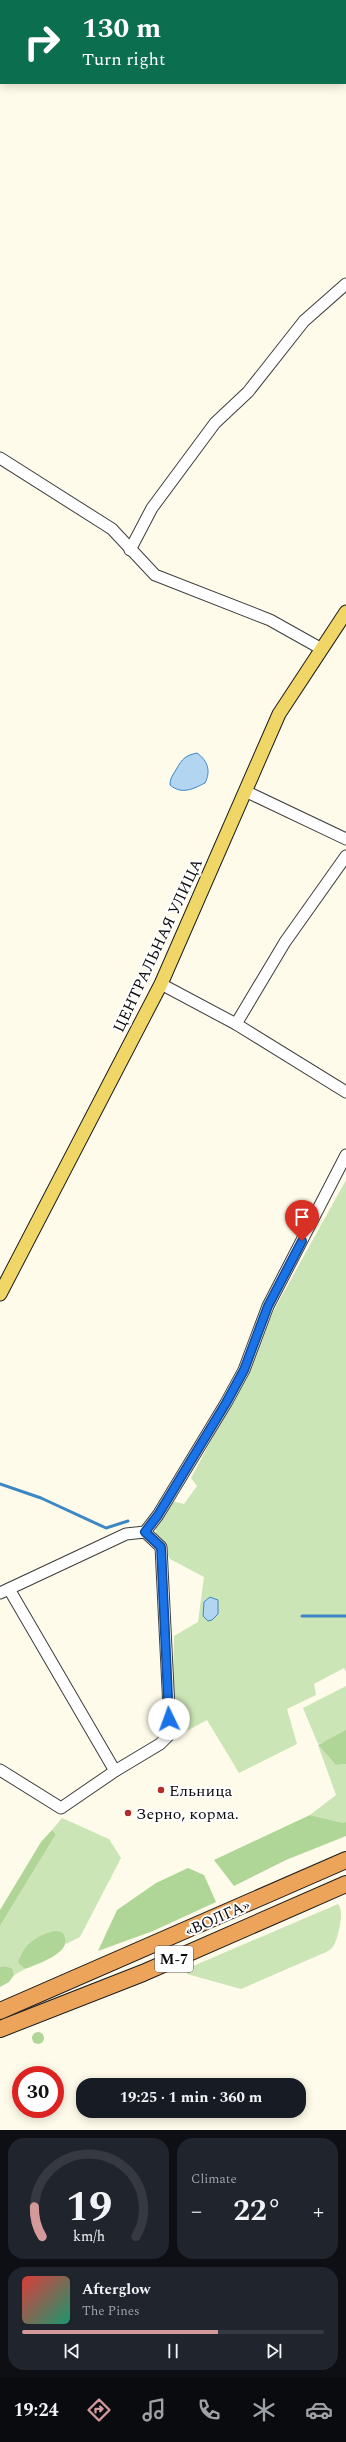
<!DOCTYPE html>
<meta charset="utf-8">
<style>
:root{--surface:#171b24;--page:#20242c;--text:#f1f3f6;--muted:#9ea1a6;--line:#363941;--accent:#d49a9b}
body{margin:0;font-family:Spectral,serif;background:var(--page);color:var(--text);height:100vh;display:flex;flex-direction:column;font-size:15px;white-space:nowrap}
*{box-sizing:border-box;margin:0}
p{font-size:13px;color:var(--muted)}
.icon{flex:none;width:22px;height:22px;fill:none;stroke:currentColor;stroke-width:2;stroke-linecap:round;stroke-linejoin:round}
.map{position:relative;height:2130px;overflow:hidden}
.panel{display:flex;flex-direction:column;gap:8px;padding:8px;background:#0d0f14;flex:1}
.panel>*{flex:none}
.hud{position:absolute;left:0px;top:0px;width:346px;height:84px;box-shadow:0 2px 10px #0003;background:#0b6e4f;color:#fff;overflow:hidden}
.speed{position:absolute;left:12px;top:2066px;display:flex;gap:8px;font-size:20px;font-weight:700;text-align:center}
.speed>*{display:grid;place-content:center;width:52px;height:52px;border-radius:50%;background:var(--surface);box-shadow:0 2px 10px #0003;line-height:1}
.speed .limit{border:6px solid #d22;background:#fff;color:#111}
.pin{position:absolute;display:grid;place-items:center;width:34px;height:34px;color:#fff;margin:-41px -17px;border-radius:50% 50% 50% 0;rotate:-45deg;box-shadow:0 0 4px #0007}
.pin .icon{rotate:45deg}
.me{position:absolute;width:44px;margin:-22px;rotate:357deg;stroke-linejoin:round;filter:drop-shadow(0 0 3px #0008)}
.turn{display:flex;align-items:center;gap:14px;height:84px;padding:0 16px;font-size:18px}
.turn .icon{width:52px;height:52px;stroke-width:2.5}
.turn b{display:block;font-size:28px;line-height:34px}
.big{font-size:30px;font-weight:700;line-height:1.1}
.panel .card{flex:1;display:flex;flex-direction:column;justify-content:center;gap:6px;min-width:0;padding:0 14px;border-radius:16px;background:var(--page)}
.panel .dial{align-items:center;gap:0}
.dial svg{height:104px;overflow:visible;fill:none;stroke:var(--line);stroke-width:7;stroke-linecap:round;text-anchor:middle}
.dial text{fill:var(--text);stroke:none}
.song{display:flex;align-items:center;gap:12px}
.cover{width:48px;height:48px;border-radius:6px;background:linear-gradient(135deg,hsl(0 70% 55%),hsl(160 70% 35%))}
.played{height:4px;border-radius:2px;background:linear-gradient(90deg,var(--accent) 65%,var(--line) 65%)}
.keys{display:flex;justify-content:space-around;direction:ltr}
.heat{display:flex;justify-content:space-between;align-items:center;font-size:22px;direction:ltr}
.panel .tiles{flex:1;display:grid;gap:8px;grid-template-columns:1fr 1fr}
.card:last-child{grid-column:span 2}
.trip{position:absolute;left:76px;top:2078px;width:230px;height:40px;border-radius:16px;background:var(--surface);box-shadow:0 2px 10px #0003;font-weight:700;line-height:40px;text-align:center}
.tab-bar{display:flex;height:64px;justify-content:space-around;align-items:center;background:#090b0e;color:var(--muted)}
.tab-bar .icon{width:28px;height:28px}
.tab-bar .on{color:var(--accent)}
.tab-bar b{font-size:18px;color:var(--text)}
.map>svg:first-child{display:block}
</style>
<div class="map">
<svg width="346" height="2130" viewBox="0 0 346 2130">
<rect width="100%" height="100%" fill="#fefbea"/>
<g fill="#cce5b6">
<path d="M346 1180V1672L344 1668 314 1684 316 1695 287 1709 297 1744 239 1773 207 1720 172 1739 174 1636 198 1622 204 1577 170 1559 156 1535V1525L172 1501 184 1504 197 1486 191 1478 242 1382 275 1308Z"/>
<path d="M346 1686V1736L318 1744 303 1708Z"/>
<path d="M318 1745 336 1765 346 1764V1822L343 1823 310 1815 336 1795Z"/>
<path d="M62 1818 109 1839 121 1858 80 1937 66 1944 65 1936C42 1941 25 1938 18 1963L25 1969 14 1975 12 1968 4 1966 0 1967V1926L56 1834 52 1830Z"/>
<path d="M338 1904C345 1911 338 1937 334 1945 332 1949 328 1951 324 1953L241 1989 187 1974 186 1969Z"/>
</g>
<g fill="#afd597">
<path d="M346 1730V1764L336 1765 318 1745Z"/>
<path d="M310 1815 343 1823 346 1822V1836L286 1860 234 1886 214 1860Z"/>
<path d="M52 1830 56 1834 0 1926V1910L41 1842Z"/>
<path d="M188 1868 204 1875 216 1902 153 1931 98 1951 117 1910 156 1883Z"/>
<path d="M54 1931 62 1932C78 1951 38 1964 25 1969L18 1963C23 1945 36 1936 54 1931Z"/>
<path d="M4 1966 12 1968 14 1975 9 1982 0 1987V1967Z"/>
<circle cx="38" cy="2038" r="6"/>
</g>
<g fill="#b2d6f2" stroke="#3d87c4">
<path d="M197 753C208 761 211 771 205 783 193 789 182 795 170 785 170 780 171 778 174 773 181 762 182 756 197 753Z"/>
<path d="M210 1597 218 1600V1614L212 1620 208 1621 203 1616 204 1602Z"/>
</g>
<g fill="none" stroke-linecap="round" stroke-linejoin="round">
<g stroke="#3d87c4" stroke-width="3">
<path d="M0 1484 41 1498 106 1528 128 1521"/>
<path d="M302 1616H346"/>
</g>
<g stroke="#3e3e3e" stroke-width="13">
<g id="minor">
<path d="M0 458 112 529 155 575 270 620 320 648"/>
<path d="M130 550 152 508 215 423 248 392 304 321 346 284"/>
<path d="M245 791 346 839"/>
<path d="M161 984 236 1024 346 1092"/>
<path d="M236 1024 285 942 346 856"/>
<path d="M145 1532 158 1515 226 1403 244 1370 268 1306 346 1155"/>
<path d="M9 1589 115 1771"/>
<path d="M0 1593 126 1534 145 1532 161 1547 170 1729 168 1736 160 1744 115 1771 61 1808 0 1770"/>
</g>
</g>
<g stroke="#1c1c1c" stroke-width="15">
<path id="major" d="M0 1294 161 984 279 714 346 612"/>
</g>
<g stroke="#1c1c1c" stroke-width="18">
<g id="highway">
<path d="M0 2011 346 1860"/>
<path d="M0 2029 143 1973 346 1884"/>
</g>
</g>
<use href="#minor" stroke="#fff" stroke-width="11"/>
<use href="#major" stroke="#f0d667" stroke-width="13"/>
<use href="#highway" stroke="#eba45a" stroke-width="16"/>
</g>
<g fill="none" stroke-linecap="round" stroke-linejoin="round">
<g stroke="#114b97" stroke-width="10">
<path id="route" d="M169 1719 161 1547 145 1532 158 1515 226 1403 244 1370 268 1306 302 1241"/>
</g>
<use href="#route" stroke="#1a73e8" stroke-width="7"/>
</g>
<g fill="#b12d2c" stroke="#fff" stroke-width="1.5">
<circle cx="161" cy="1790" r="4"/>
<circle cx="128" cy="1813" r="4"/>
</g>
<g text-anchor="middle" stroke-width="4" stroke-linejoin="round" paint-order="stroke">
<rect fill="#fff" stroke="#545454" stroke-width="1" x="155" y="1946" width="38" height="26" rx="3"/>
<g font-size="15" font-weight="bold" fill="#0b0b0b">
<text x="174" y="1964">М-7</text>
</g>
<g font-size="16" fill="#0b0b0b" stroke="#fff">
<text transform="translate(157 945) rotate(-65)" y="6">ЦЕНТРАЛЬНАЯ УЛИЦА</text>
<text transform="translate(217 1917) rotate(-24)" y="6">«ВОЛГА»</text>
</g>
<g font-size="16" fill="#0b0b0b" stroke="#fff" text-anchor="start">
<text x="169" y="1796">Ельница</text>
<text x="136" y="1819">Зерно, корма.</text>
</g>
</g>
</svg>
<div class="speed"><div class="limit">30</div></div>
<div class="pin" style="left:302px;top:1241px;background:#d93025"><svg class="icon" aria-label="arrive" viewBox="0 0 24 24"><path d="M6 21V4h12l-3 4 3 4H6"/></svg></div>
<svg class="me" style="left:169px;top:1719px" viewBox="-20 -20 40 40"><circle r="19" fill="#fff"/><path d="M0-13L10 11 0 6-10 11z" fill="#1a73e8"/></svg>
<div class="trip">19:25 · 1 min · 360 m</div>
<div class="hud">
<div class="turn"><svg class="icon" aria-label="right" viewBox="0 0 24 24"><path d="M7 20v-9h11M14 6l5 5-5 5"/></svg><div><b>130 m</b>Turn right</div></div>
</div>
</div>
<section class="panel">
<div class="tiles">
<div class="card dial"><svg viewBox="0 0 100 80">
<path d="M14 69A42 42 0 1 1 86 69"/>
<path d="M14 69A42 42 0 0 1 8 46" stroke="#d49a9b"/>
<text x="50" y="56" font-size="32" font-weight="700">19</text>
<text x="50" y="72" font-size="11">km/h</text>
</svg></div>
<div class="card"><p>Climate</p>
<div class="heat"><a>−</a><b class="big">22°</b><a>+</a></div>
</div>
<div class="card">
<div class="song"><i class="cover"></i><div><b>Afterglow</b><p>The Pines</p></div></div>
<div class="played"></div>
<div class="keys"><svg class="icon" aria-label="previous" viewBox="0 0 24 24"><path d="M18 5L8 12l10 7zM5 5v14"/></svg><svg class="icon" aria-label="pause" viewBox="0 0 24 24"><path d="M8 5v14M16 5v14"/></svg><svg class="icon" aria-label="next" viewBox="0 0 24 24"><path d="M6 5l10 7-10 7zM19 5v14"/></svg></div>
</div>
</div>
</section>
<nav class="tab-bar">
<b>19:24</b>
<svg class="icon on" aria-label="directions" viewBox="0 0 24 24"><path d="M12 3l9 9-9 9-9-9zM9 14v-3h6M13 9l2 2-2 2"/></svg>
<svg class="icon" aria-label="music" viewBox="0 0 24 24"><path d="M9 18V5l10-2v13"/><circle cx="6" cy="18" r="3"/><circle cx="16" cy="16" r="3"/></svg>
<svg class="icon" aria-label="phone" viewBox="0 0 24 24"><path d="M5 4h4l2 5-3 2q2 4 5 5l2-3 5 2v4C11 20 4 13 5 4z"/></svg>
<svg class="icon" aria-label="climate" viewBox="0 0 24 24"><path d="M12 3v18M4 7l16 10M4 17L20 7"/></svg>
<svg class="icon" aria-label="car" viewBox="0 0 24 24"><path d="M5 17H2v-5l4-1 3-4h7l3 4 3 1v5h-3M9 17h6M6 11h13"/><circle cx="7" cy="17" r="2"/><circle cx="17" cy="17" r="2"/></svg>
</nav>
